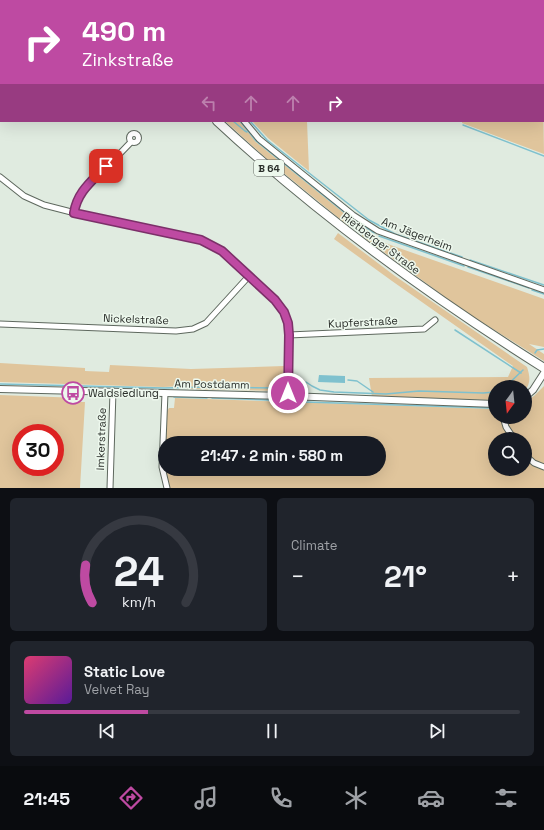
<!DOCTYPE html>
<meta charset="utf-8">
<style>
:root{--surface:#171b24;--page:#20242c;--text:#f1f3f6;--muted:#9ea1a6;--line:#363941;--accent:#be4aa2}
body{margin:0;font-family:"Space Grotesk",sans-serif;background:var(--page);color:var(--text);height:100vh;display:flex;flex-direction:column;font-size:15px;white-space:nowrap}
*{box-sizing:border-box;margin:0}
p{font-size:13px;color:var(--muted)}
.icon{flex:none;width:22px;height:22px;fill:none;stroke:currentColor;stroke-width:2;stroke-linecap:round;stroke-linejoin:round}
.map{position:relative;height:488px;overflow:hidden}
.sheet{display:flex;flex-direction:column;gap:10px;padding:10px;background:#0d0f14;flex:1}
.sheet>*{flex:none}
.hud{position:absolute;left:0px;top:0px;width:544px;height:122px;box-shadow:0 4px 16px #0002;background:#be4aa2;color:#fff;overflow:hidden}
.needle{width:26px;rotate:195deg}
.controls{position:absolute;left:488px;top:380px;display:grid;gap:8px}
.controls a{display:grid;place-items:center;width:44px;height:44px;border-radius:50%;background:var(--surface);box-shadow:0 4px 16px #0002;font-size:20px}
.speed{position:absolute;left:12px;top:424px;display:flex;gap:8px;font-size:20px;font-weight:700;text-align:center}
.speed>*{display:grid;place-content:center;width:52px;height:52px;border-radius:50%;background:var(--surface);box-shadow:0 4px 16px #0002;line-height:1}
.speed .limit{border:6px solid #d22;background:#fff;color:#111}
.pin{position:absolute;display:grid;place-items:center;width:34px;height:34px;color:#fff;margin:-17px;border-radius:8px;box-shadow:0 2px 6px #0006}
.me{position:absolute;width:44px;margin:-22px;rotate:0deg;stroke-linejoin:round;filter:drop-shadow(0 0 3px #0008)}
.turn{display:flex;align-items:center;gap:14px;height:84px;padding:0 16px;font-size:18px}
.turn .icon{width:52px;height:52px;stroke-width:2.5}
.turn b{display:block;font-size:28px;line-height:34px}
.lanes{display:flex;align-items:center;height:38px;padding:0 16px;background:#0003;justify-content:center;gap:20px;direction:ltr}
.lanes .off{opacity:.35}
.big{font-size:30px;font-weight:700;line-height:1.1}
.sheet .tile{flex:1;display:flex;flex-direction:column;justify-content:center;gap:6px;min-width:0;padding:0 14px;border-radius:6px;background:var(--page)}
.sheet .dial{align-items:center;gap:0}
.dial svg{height:104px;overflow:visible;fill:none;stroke:var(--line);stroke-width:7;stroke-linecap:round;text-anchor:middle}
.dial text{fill:var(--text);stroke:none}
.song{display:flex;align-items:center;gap:12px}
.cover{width:48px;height:48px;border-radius:6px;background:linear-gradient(135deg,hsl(340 70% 55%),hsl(270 70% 35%))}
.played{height:4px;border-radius:2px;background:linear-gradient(90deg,var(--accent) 25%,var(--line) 25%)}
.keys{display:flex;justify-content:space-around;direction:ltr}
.heat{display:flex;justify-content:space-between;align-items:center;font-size:22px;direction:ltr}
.sheet .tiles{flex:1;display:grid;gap:10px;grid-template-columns:1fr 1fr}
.tile:last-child{grid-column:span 2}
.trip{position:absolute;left:158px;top:436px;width:228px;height:40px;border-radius:20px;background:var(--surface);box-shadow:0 4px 16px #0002;font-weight:700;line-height:40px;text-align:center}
.tab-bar{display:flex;height:64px;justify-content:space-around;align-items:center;background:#090b0e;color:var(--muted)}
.tab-bar .icon{width:28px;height:28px}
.tab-bar .on{color:var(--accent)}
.tab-bar b{font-size:18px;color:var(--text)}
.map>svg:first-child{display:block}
</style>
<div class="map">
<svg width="544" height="488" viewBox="0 0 544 488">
<rect width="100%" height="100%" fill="#e0ebe0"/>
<g fill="#e0c59c" fill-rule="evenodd">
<path d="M543 91 544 154 462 123V121H543Z"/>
<path d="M225 121H239L256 142 349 217 372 233 346 224 269 161Z"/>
<path d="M252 121H307L309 171 268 138Z"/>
<path d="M338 233 395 276 527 367C530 377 531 382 525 391V387H495V400L372 397 369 378 508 377 513 366 392 281 334 239Z"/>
<path d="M362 235 544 299V347L529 344 544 354V361L464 311 362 236Z"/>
<path d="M0 363 85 368V371L109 372 110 365 191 369 284 366 282 386 278 391 187 389 185 386 163 387 0 382Z"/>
<path d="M544 386V488H169L164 466 166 413 169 408H174L175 398 495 409V417H525V402L534 396ZM495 439H525V469H495ZM165 443H379V469H165Z"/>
<path d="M0 395 80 398V402H85L80 488H0ZM21 433H55V467H21Z"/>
</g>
<path fill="#7fc1ce" d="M319 375 345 376V383L318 382Z"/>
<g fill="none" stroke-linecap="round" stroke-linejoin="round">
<g stroke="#7fc1ce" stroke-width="1.5">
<path d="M81 0 82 1"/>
<path d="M99 0 101 1"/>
<path d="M521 0V1"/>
<path d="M543 85 544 89"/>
<path d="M233 121 245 131 247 132"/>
<path d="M240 121 256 141 350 217 374 233"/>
<path d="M250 121 267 140 369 220 395 234 462 257"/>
<path d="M463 125 544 156"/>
<path d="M379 236 464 266"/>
<path d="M470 260 544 285"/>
<path d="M468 267 529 288"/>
<path d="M532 290 544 294"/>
<path d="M455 330 521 373"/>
<path d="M535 353 537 350 544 349"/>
<path d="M348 380 357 381 373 392"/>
<path d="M306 382 312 386 320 390 334 392 386 394 419 391 483 393 495 392"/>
<path d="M0 384 164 388 208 387 276 388"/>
<path d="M505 387 523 370"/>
<path d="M174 397 207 398"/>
<path d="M212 398 298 401"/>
<path d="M305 402 491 408"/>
</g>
<g stroke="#5e685e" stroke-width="7">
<g id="minor">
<path d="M239 0V1"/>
<path d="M244 121 259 139 353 215 378 231 544 290"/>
<circle cx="134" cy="138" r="4.5"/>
<path d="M0 177 24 196 44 205 83 215 201 240 222 251 275 300 284 312 287 323 289 335 288 396"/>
<path d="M74 213 75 205 80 195 131 142"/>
<path d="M0 324 176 331 193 329 206 323 249 276"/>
<path d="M289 335 424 329 435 320"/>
<path d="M165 393 162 467 167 488"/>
<path d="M503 417 506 427 514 439"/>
<path d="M525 455 534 463 544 467"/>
<path d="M110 488 113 391"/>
</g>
</g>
<g stroke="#5e685e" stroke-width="8">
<g id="tertiary">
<path d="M0 389 288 396 495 404"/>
<path d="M525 397 533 390 544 373"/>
</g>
</g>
<g stroke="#5e685e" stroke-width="10">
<g id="primary">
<path d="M88 0 90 1"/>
<path d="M217 121C318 215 428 295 544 368"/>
</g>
</g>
<use href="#minor" stroke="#fff" stroke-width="5"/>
<use href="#tertiary" stroke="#fff" stroke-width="6"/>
<use href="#primary" stroke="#fff" stroke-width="8"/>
</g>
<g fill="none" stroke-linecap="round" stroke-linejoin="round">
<g stroke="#7c3069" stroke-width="10">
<path id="route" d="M106 166C92 181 77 192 74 213L201 240 222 251 275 300 284 312 288 323 289 335 288 393"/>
</g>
<use href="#route" stroke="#be4aa2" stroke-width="7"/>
</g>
<defs>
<g id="bus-ring" transform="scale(1.15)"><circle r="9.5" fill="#edf8ed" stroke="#be4aa2" stroke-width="1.5"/><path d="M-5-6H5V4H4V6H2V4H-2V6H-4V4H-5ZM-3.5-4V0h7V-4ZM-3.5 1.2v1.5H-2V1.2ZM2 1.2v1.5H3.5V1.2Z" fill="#be4aa2"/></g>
</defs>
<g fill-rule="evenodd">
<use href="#bus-ring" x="73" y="393"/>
</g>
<g text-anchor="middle" stroke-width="3" stroke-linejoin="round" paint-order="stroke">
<rect fill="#edf8ed" stroke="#646b64" stroke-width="1" x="254" y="160" width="30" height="16" rx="3"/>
<g font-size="10" font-weight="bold" fill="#2a2e2a">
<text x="269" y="172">B 64</text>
</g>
<g font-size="11" fill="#2a2e2a" stroke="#edf8ed">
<text transform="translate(417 234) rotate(21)" y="4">Am Jägerheim</text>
<text transform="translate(381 243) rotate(37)" y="4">Rietberger Straße</text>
<text transform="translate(136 319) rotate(2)" y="4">Nickelstraße</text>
<text transform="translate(363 322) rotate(-3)" y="4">Kupferstraße</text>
<text transform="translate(212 384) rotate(1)" y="4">Am Postdamm</text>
<text transform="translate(101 439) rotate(-88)" y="4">Imkerstraße</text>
</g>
<g font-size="11" fill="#2a2e2a" stroke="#edf8ed" text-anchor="start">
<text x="88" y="397">Waldsiedlung</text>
</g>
</g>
</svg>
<div class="controls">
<a><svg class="needle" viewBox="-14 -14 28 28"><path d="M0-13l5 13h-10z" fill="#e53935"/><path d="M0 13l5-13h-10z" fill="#9ea1a6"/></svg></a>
<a><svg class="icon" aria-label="search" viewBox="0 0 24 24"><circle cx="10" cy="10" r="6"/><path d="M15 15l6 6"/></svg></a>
</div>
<div class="speed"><div class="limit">30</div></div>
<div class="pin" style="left:106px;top:166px;background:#d93025"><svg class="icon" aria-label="arrive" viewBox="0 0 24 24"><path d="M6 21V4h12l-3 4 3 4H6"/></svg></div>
<svg class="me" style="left:288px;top:393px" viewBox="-20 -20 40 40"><circle r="17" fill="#be4aa2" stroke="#fff" stroke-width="3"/><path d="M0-11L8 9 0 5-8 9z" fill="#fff"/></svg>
<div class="trip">21:47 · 2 min · 580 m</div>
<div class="hud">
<div class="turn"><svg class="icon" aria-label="right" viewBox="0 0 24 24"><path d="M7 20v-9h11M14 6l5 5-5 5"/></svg><div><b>490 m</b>Zinkstraße</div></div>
<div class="lanes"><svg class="icon off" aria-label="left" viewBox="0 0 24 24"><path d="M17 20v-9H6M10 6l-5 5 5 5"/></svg><svg class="icon off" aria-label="ahead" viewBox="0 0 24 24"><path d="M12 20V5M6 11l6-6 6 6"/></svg><svg class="icon off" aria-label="ahead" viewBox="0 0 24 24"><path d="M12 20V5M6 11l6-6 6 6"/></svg><svg class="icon" aria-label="right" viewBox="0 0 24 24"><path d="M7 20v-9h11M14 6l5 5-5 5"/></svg></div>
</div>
</div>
<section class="sheet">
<div class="tiles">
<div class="tile dial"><svg viewBox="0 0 100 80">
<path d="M14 69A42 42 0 1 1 86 69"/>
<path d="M14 69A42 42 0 0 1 9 40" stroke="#be4aa2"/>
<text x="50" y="56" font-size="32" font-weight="700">24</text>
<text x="50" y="72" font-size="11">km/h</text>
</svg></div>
<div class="tile"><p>Climate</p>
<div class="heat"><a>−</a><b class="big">21°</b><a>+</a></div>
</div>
<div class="tile">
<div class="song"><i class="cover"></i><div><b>Static Love</b><p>Velvet Ray</p></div></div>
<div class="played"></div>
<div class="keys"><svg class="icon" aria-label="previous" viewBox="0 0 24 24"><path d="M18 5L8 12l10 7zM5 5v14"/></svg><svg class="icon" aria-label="pause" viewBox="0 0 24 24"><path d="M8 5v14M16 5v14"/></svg><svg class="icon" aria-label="next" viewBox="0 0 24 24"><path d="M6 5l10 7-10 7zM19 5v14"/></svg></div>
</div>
</div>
</section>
<nav class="tab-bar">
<b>21:45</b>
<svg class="icon on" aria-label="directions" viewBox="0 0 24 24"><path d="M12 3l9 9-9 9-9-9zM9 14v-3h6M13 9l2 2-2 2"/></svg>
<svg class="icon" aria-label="music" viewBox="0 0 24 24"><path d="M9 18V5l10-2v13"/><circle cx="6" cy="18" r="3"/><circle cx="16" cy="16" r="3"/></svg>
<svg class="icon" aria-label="phone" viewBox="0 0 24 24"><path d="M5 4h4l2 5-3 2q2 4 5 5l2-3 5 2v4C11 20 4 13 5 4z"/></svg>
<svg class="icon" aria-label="climate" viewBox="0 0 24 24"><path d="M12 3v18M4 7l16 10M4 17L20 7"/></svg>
<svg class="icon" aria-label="car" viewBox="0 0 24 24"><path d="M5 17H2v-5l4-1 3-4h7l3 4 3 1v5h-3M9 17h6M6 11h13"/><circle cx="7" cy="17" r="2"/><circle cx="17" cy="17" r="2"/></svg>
<svg class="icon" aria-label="filters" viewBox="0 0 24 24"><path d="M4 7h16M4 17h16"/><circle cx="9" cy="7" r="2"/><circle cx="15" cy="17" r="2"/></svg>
</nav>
